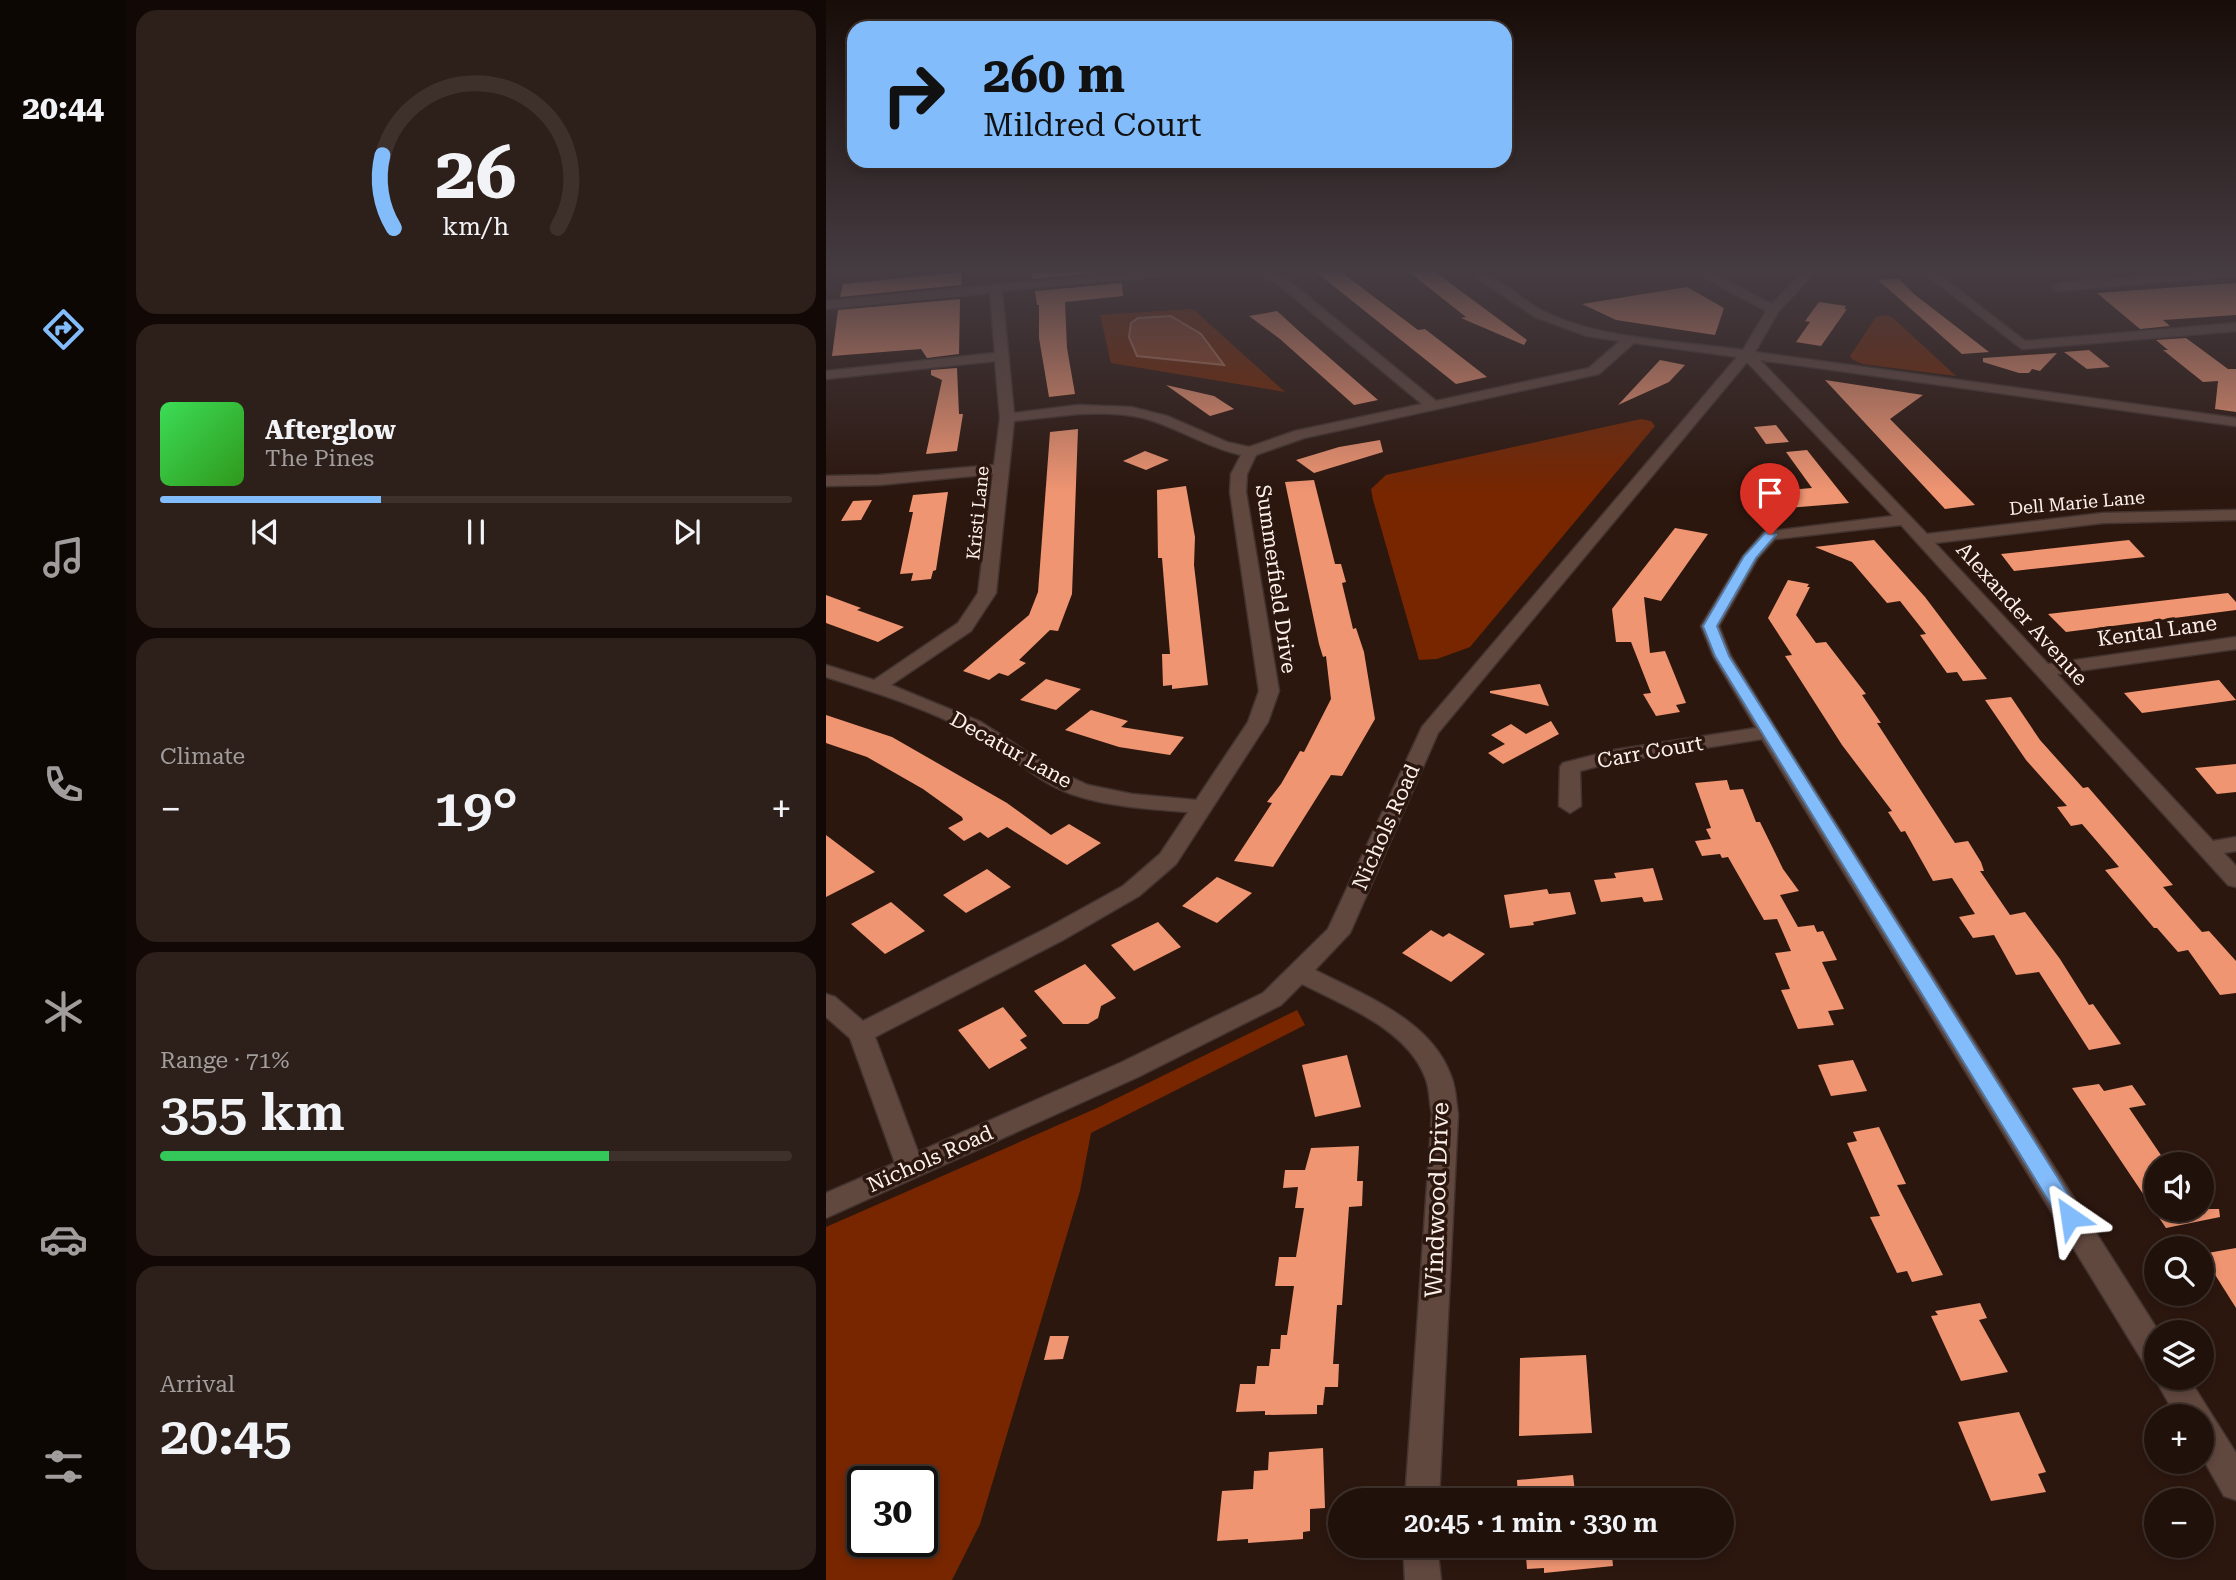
<!DOCTYPE html>
<meta charset="utf-8">
<style>
:root{--surface:#21110b;--page:#2d1f19;--text:#f1f3f6;--muted:#a29d9d;--line:#3e312c;--accent:#83bcfb}
body{margin:0;font-family:"Roboto Serif",serif;background:var(--page);color:var(--text);height:100vh;display:flex;flex-direction:column;font-size:26px;white-space:nowrap}
*{box-sizing:border-box;margin:0}
p{font-size:23px;color:var(--muted)}
.icon{flex:none;width:38px;height:38px;fill:none;stroke:currentColor;stroke-width:2;stroke-linecap:round;stroke-linejoin:round}
.map{position:relative;flex:1;overflow:hidden}
.side{display:flex;flex-direction:column;gap:10px;padding:10px;background:#120906;width:700px}
.side>*{flex:none}
.banner{position:absolute;left:21px;top:21px;width:665px;height:147px;border-radius:21px;box-shadow:0 4px 10px #0003,0 0 0 2px var(--line);background:#83bcfb;color:#111;overflow:hidden}
.controls{position:absolute;left:1318px;top:1152px;display:grid;gap:14px}
.controls a{display:grid;place-items:center;width:70px;height:70px;border-radius:50%;background:var(--surface);box-shadow:0 4px 10px #0003,0 0 0 2px var(--line);font-size:35px}
.speed{position:absolute;left:21px;top:1466px;display:flex;gap:14px;font-size:35px;font-weight:700;text-align:center}
.speed>*{display:grid;place-content:center;width:91px;height:91px;border-radius:50%;background:var(--surface);box-shadow:0 4px 10px #0003,0 0 0 2px var(--line);line-height:1}
.speed .limit{border:4px solid #111;border-radius:10px;background:#fff;color:#111}
.pin{position:absolute;display:grid;place-items:center;width:60px;height:60px;color:#fff;margin:-72px -30px;border-radius:50% 50% 50% 0;rotate:-45deg;box-shadow:0 0 7px #0007}
.pin .icon{rotate:45deg}
.me{position:absolute;width:77px;margin:-38px;rotate:328deg;stroke-linejoin:round;filter:drop-shadow(0 0 5px #0008)}
.turn{display:flex;align-items:center;gap:24px;height:147px;padding:0 21px;font-size:32px}
.turn .icon{width:91px;height:91px;stroke-width:2.5}
.turn b{display:block;font-size:49px;line-height:60px}
.big{font-size:52px;font-weight:600;line-height:1.1}
.side .widget{flex:1;display:flex;flex-direction:column;justify-content:center;gap:10px;min-width:0;padding:0 24px;border-radius:21px;background:var(--page)}
.side .dial{align-items:center;gap:0}
.dial svg{height:182px;overflow:visible;fill:none;stroke:var(--line);stroke-width:7;stroke-linecap:round;text-anchor:middle}
.dial text{fill:var(--text);stroke:none}
.song{display:flex;align-items:center;gap:21px}
.cover{width:84px;height:84px;border-radius:10px;background:linear-gradient(135deg,hsl(130 70% 55%),hsl(110 70% 35%))}
.played{height:7px;border-radius:4px;background:linear-gradient(90deg,var(--accent) 35%,var(--line) 35%)}
.keys{display:flex;justify-content:space-around;direction:ltr}
.heat{display:flex;justify-content:space-between;align-items:center;font-size:38px;direction:ltr}
.charge{height:10px;border-radius:5px;background:linear-gradient(90deg,#34c759 71%,var(--line) 0)}
.trip{position:absolute;left:502px;top:1488px;width:406px;height:70px;border-radius:35px;background:var(--surface);box-shadow:0 4px 10px #0003,0 0 0 2px var(--line);font-weight:600;line-height:70px;text-align:center}
main{display:flex;flex:1;min-height:0}
.tab-bar{display:flex;flex-direction:column;width:126px;justify-content:space-around;align-items:center;background:#0d0704;color:var(--muted)}
.tab-bar .icon{width:49px;height:49px}
.tab-bar .active{color:var(--accent)}
.tab-bar b{font-size:32px;color:var(--text)}
.map>svg:first-child{display:block}
</style>
<main>
<nav class="tab-bar">
<b>20:44</b>
<svg class="icon active" aria-label="directions" viewBox="0 0 24 24"><path d="M12 3l9 9-9 9-9-9zM9 14v-3h6M13 9l2 2-2 2"/></svg>
<svg class="icon" aria-label="music" viewBox="0 0 24 24"><path d="M9 18V5l10-2v13"/><circle cx="6" cy="18" r="3"/><circle cx="16" cy="16" r="3"/></svg>
<svg class="icon" aria-label="phone" viewBox="0 0 24 24"><path d="M5 4h4l2 5-3 2q2 4 5 5l2-3 5 2v4C11 20 4 13 5 4z"/></svg>
<svg class="icon" aria-label="climate" viewBox="0 0 24 24"><path d="M12 3v18M4 7l16 10M4 17L20 7"/></svg>
<svg class="icon" aria-label="car" viewBox="0 0 24 24"><path d="M5 17H2v-5l4-1 3-4h7l3 4 3 1v5h-3M9 17h6M6 11h13"/><circle cx="7" cy="17" r="2"/><circle cx="17" cy="17" r="2"/></svg>
<svg class="icon" aria-label="filters" viewBox="0 0 24 24"><path d="M4 7h16M4 17h16"/><circle cx="9" cy="7" r="2"/><circle cx="15" cy="17" r="2"/></svg>
</nav>
<section class="side">
<div class="widget dial"><svg viewBox="0 0 100 80">
<path d="M14 69A42 42 0 1 1 86 69"/>
<path d="M14 69A42 42 0 0 1 9 37" stroke="#83bcfb"/>
<text x="50" y="56" font-size="32" font-weight="700">26</text>
<text x="50" y="72" font-size="11">km/h</text>
</svg></div>
<div class="widget">
<div class="song"><i class="cover"></i><div><b>Afterglow</b><p>The Pines</p></div></div>
<div class="played"></div>
<div class="keys"><svg class="icon" aria-label="previous" viewBox="0 0 24 24"><path d="M18 5L8 12l10 7zM5 5v14"/></svg><svg class="icon" aria-label="pause" viewBox="0 0 24 24"><path d="M8 5v14M16 5v14"/></svg><svg class="icon" aria-label="next" viewBox="0 0 24 24"><path d="M6 5l10 7-10 7zM19 5v14"/></svg></div>
</div>
<div class="widget"><p>Climate</p>
<div class="heat"><a>−</a><b class="big">19°</b><a>+</a></div>
</div>
<div class="widget"><p>Range · 71%</p><b class="big">355 km</b><div class="charge"></div></div>
<div class="widget"><p>Arrival</p><b class="big">20:45</b></div>
</section>
<div class="map">
<svg width="1410" height="1580" viewBox="0 0 1410 1580">
<rect width="100%" height="100%" fill="#2c170f"/>
<g fill="#772600" fill-rule="evenodd">
<path d="M367 309 459 392 285 363 274 315Z"/>
<path d="M1060 315 1067 318 1130 376 1036 364 1026 359 1024 356 1050 317Z"/>
<path d="M815 419 825 421 829 426 644 647 611 659 593 660 547 500 545 489 560 475Z"/>
<path d="M471 1010 479 1025 265 1133 254 1191 154 1524 126 1580H0V1227L271 1108ZM37 1482H96V1542H37Z"/>
</g>
<path fill="#9b4826" stroke="#b87b61" stroke-width="2" d="M345 316 375 334 398 365 311 356 303 337 305 323 312 318Z"/>
<g fill="#f09572">
<path d="M136 272 135 285 14 297 17 284Z"/>
<path d="M206 272H280L207 279Z"/>
<path d="M490 272H515L592 330 599 329 661 377 630 384Z"/>
<path d="M583 272H609L701 340 698 345 635 318 640 317Z"/>
<path d="M1073 279 1088 294 1163 352 1136 354 1052 280Z"/>
<path d="M296 283 297 296 239 302 241 348 249 394 223 397 213 338V305H211L209 291Z"/>
<path d="M1410 283V315L1337 320 1344 326 1314 329 1271 293Z"/>
<path d="M861 287 898 308 889 335 790 320 756 304Z"/>
<path d="M134 299 133 354 101 358 95 349 6 356 12 310Z"/>
<path d="M993 302 1020 306 1018 309H1021L995 346 970 342 984 322 979 321Z"/>
<path d="M451 311 474 332 552 400 528 405 454 339 423 316Z"/>
<path d="M1360 338 1402 369H1410V412L1389 409 1392 381 1377 382 1337 350H1342L1330 340Z"/>
<path d="M1263 350 1284 367 1261 369 1238 352Z"/>
<path d="M1231 353 1214 371 1206 369 1203 373H1193L1157 362V358Z"/>
<path d="M834 360 859 365 843 382 792 405Z"/>
<path d="M131 368 133 414H137L131 451 100 454 116 380 105 375V370Z"/>
<path d="M999 380 1097 395 1064 419 1149 505 1119 509Z"/>
<path d="M340 385 388 396 408 409 384 416Z"/>
<path d="M950 425 963 442 940 444 928 427Z"/>
<path d="M252 429 246 594 232 631 224 630 193 660 200 663 182 676 173 673 163 680 137 671 203 615 212 592 224 432Z"/>
<path d="M554 440 557 452 488 473 470 460 513 447Z"/>
<path d="M981 450 1023 503 948 509 936 492 986 488 960 452Z"/>
<path d="M319 451 343 460 320 470 297 461Z"/>
<path d="M488 480 509 564H515L520 582 516 583 527 629 530 628 538 652 549 719 516 776 505 775 447 867 408 861 446 803 441 802 455 784 474 751 478 752 505 699 500 656 497 657 493 644 459 482Z"/>
<path d="M360 486 369 537 368 565 382 685 346 689V685L337 686 336 654H344L336 558H332L331 490Z"/>
<path d="M122 492 110 570 107 571 105 579 85 581 87 573 74 574 87 512H83L87 495Z"/>
<path d="M46 500 35 520 15 521 27 501Z"/>
<path d="M849 528 882 534 835 601 818 597 824 653 839 651 860 703 850 705 854 712 830 716 817 694 825 693 805 642H790L786 609Z"/>
<path d="M1048 540 1099 597 1161 679 1137 681 1131 672 1121 673 1094 635 1100 634 1074 601 1061 603 1026 562 989 547Z"/>
<path d="M1303 540 1319 557 1188 571 1175 554Z"/>
<path d="M962 580 983 584 981 587H984L970 615 990 643 1000 642 1040 694 1036 695 1055 723H1051L1129 843 1142 841 1155 862 1158 871H1154L1184 915 1199 912 1234 959 1263 1005 1267 1004 1295 1044 1263 1050 1213 972 1190 975 1168 935 1147 938 1133 917 1149 914 1126 878 1107 881 1079 831 1075 832 1062 812 1066 811 1016 745 959 656 966 655 942 618Z"/>
<path d="M1402 593 1410 602V610L1240 632 1222 614Z"/>
<path d="M0 595 35 608 31 610 78 627 52 642 0 623Z"/>
<path d="M220 679 255 689 230 710 194 700Z"/>
<path d="M1393 680 1410 700 1316 713 1298 693Z"/>
<path d="M714 684 723 706 664 693V691Z"/>
<path d="M1185 697 1214 740 1257 788 1262 787 1347 885 1337 887 1376 932 1383 931 1410 961V993L1394 995 1362 950 1352 952 1331 928H1328L1279 870 1293 867 1256 824 1245 826 1231 807 1241 806 1200 760 1159 700Z"/>
<path d="M265 710 302 721 295 727 358 737 344 755 293 747 239 730Z"/>
<path d="M0 715 66 737 181 803 225 835 243 824 275 843 241 865 181 827 162 838 154 832 138 841 122 828 137 820 136 817 97 789 41 757 0 743Z"/>
<path d="M725 721 733 734 677 764 662 753 679 744 665 735 685 724 700 734Z"/>
<path d="M1410 764V792L1391 794 1369 768Z"/>
<path d="M901 780 904 790 917 789 930 822H934L957 869 973 891 954 895 972 927 988 925 991 932 997 931 1011 960 996 962 1018 1009 1002 1011 1008 1025 972 1029 955 990 964 989 949 953 965 951 951 919 938 920 902 857 896 858 894 854 876 856 869 841 885 839 880 829 885 828 869 783Z"/>
<path d="M0 835 49 872 0 897Z"/>
<path d="M827 868 837 900 818 902 816 897 775 902 768 880 790 878 788 873Z"/>
<path d="M161 869 185 887 140 913 117 895Z"/>
<path d="M391 877 426 893 391 923 356 906Z"/>
<path d="M721 889 723 894 744 892 750 914 707 922 708 925 684 928 678 895Z"/>
<path d="M65 902 99 931 59 954 25 924Z"/>
<path d="M332 922 355 947 308 971 285 945Z"/>
<path d="M605 930 617 937 623 933 659 954 625 982 576 953Z"/>
<path d="M259 964 290 998 275 1006 272 1018 262 1024H237L208 991Z"/>
<path d="M177 1007 201 1036 194 1040 201 1048 163 1069 132 1030Z"/>
<path d="M521 1055 535 1107 489 1117 476 1065Z"/>
<path d="M1027 1060 1041 1091 1005 1096 992 1065Z"/>
<path d="M1273 1084 1278 1091 1306 1085 1320 1105 1303 1108 1341 1164H1330V1209H1393L1394 1217 1340 1228 1246 1088Z"/>
<path d="M1053 1127 1080 1184 1071 1185 1117 1275 1086 1282 1081 1271 1071 1273 1044 1217 1054 1216 1021 1143 1031 1141 1027 1132Z"/>
<path d="M533 1146 531 1181H537L536 1206 523 1207 516 1305H511L507 1364H513L512 1387H499L497 1405H491V1414L439 1415V1411L410 1412 414 1384H429L431 1366H443L445 1349H454L455 1335H461L468 1286H449L453 1257H470L478 1208H469L472 1187 457 1188 459 1170H479L485 1148Z"/>
<path d="M1410 1248V1308L1376 1254Z"/>
<path d="M1154 1303 1161 1318 1153 1320 1182 1372 1135 1381 1105 1316 1112 1315 1109 1311Z"/>
<path d="M224 1336H243L237 1359 218 1360Z"/>
<path d="M760 1355 766 1433 693 1436 694 1358Z"/>
<path d="M1193 1412 1220 1472 1212 1474 1220 1492 1165 1501 1132 1422Z"/>
<path d="M497 1448 499 1508 484 1509V1531L477 1532V1539L422 1543V1539L391 1541 396 1491 427 1489 428 1471 442 1470 443 1452Z"/>
<path d="M747 1475 750 1500H692L691 1480Z"/>
<path d="M699 1545H785L787 1566 718 1573V1568L701 1569Z"/>
</g>
<g fill="none" stroke-linecap="round" stroke-linejoin="round">
<g stroke="#42332f" stroke-width="3">
<g id="minor">
<path d="M305 272H345L339 276 176 291 188 413 252 405 305 407 341 416 401 442 423 447 469 431 596 404 449 282 425 272H442L457 276 610 401 763 368 794 341 761 336 709 317 642 272C670 272 693 299 717 311 774 340 854 341 917 350L940 311 868 272H883L946 304 977 272H989L952 312 929 352 1410 418V426L934 360 1101 534 1277 513 1410 510V520L1277 523 1109 543 1222 664 1410 637V649L1231 674 1387 841 1410 837V851L1398 853 1410 866V887L1402 885 1075 525 949 539 932 558 893 626 905 656 952 732 1333 1332H1330V1369L1319 1365 936 739 788 762 754 771 755 806 744 813 733 806 734 767 737 763 788 750 930 728 887 656 875 626 917 556 938 532 1067 516 921 362 612 733 524 933 489 970C538 995 605 1020 625 1076 630 1088 630 1102 632 1114L613 1500H579L606 1114C603 1102 604 1088 599 1077 581 1029 517 1005 476 984L455 1005 312 1077 0 1218V1193L69 1163 24 1038 0 1017V994L9 997 37 1021 221 928 297 886 334 854 362 812C323 809 283 807 245 794 209 781 183 753 150 735 103 709 51 693 0 677V665L48 680 132 623 152 593 167 474 53 485 0 486V476L53 475 168 465 174 418 169 361 0 379V371L169 353 164 293 0 309V301ZM808 343 911 357 596 727 502 929 437 993 294 1063 92 1152 49 1037 237 940 313 896 350 864 442 722 453 691 420 492 421 474 430 455 478 438 773 374ZM252 414C274 413 296 413 317 418 351 427 380 447 415 455L405 474 404 492 433 691 422 722 370 800 306 794 262 785 227 769 155 722 65 685 145 631 170 593 188 421Z"/>
<path d="M1097 272H1110L1199 341 1410 323V331L1196 349Z"/>
<path d="M1371 272H1410V276L1233 291 1227 287 1233 283Z"/>
<path d="M1330 1373V1377H1362L1410 1453V1500L1398 1496 1376 1457V1416H1350L1328 1377Z"/>
<path d="M577 1545H611L615 1580H579Z"/>
</g>
</g>
<use href="#minor" fill="#61483f" fill-rule="evenodd"/>
</g>
<linearGradient id="sky" x2="0" y2="1"><stop stop-color="#180d08"/><stop offset="0.55" stop-color="#453c42"/><stop offset="1" stop-color="#453c42" stop-opacity="0"/></linearGradient>
<rect width="1410" height="493" fill="url(#sky)"/>
<path fill="#83bcfb" stroke="#557aa3" stroke-width="2" d="M939 533 950 535 930 558 891 626 903 656 1252 1210 1255 1217 1252 1223 1244 1226 1236 1223 889 656 877 626 918 556Z"/>
<g text-anchor="middle" stroke-width="7" stroke-linejoin="round" paint-order="stroke">
<g font-size="18" fill="#fdf1ec" stroke="#2c170f">
<text transform="translate(1251 503) rotate(-5)" y="6">Dell Marie Lane</text>
<text transform="translate(152 513) rotate(-84)" y="6">Kristi Lane</text>
</g>
<g font-size="21" fill="#fdf1ec" stroke="#2c170f">
<text transform="translate(450 579) rotate(82)" y="7">Summerfield Drive</text>
<text transform="translate(1196 614) rotate(48)" y="7">Alexander Avenue</text>
<text transform="translate(1331 631) rotate(-8)" y="7">Kental Lane</text>
<text transform="translate(185 750) rotate(29)" y="7">Decatur Lane</text>
<text transform="translate(824 752) rotate(-10)" y="7">Carr Court</text>
<text transform="translate(560 827) rotate(-66)" y="7">Nichols Road</text>
<text transform="translate(104 1159) rotate(-24)" y="7">Nichols Road</text>
</g>
<g font-size="24" fill="#fdf1ec" stroke="#2c170f">
<text transform="translate(611 1200) rotate(-88)" y="8">Windwood Drive</text>
</g>
</g>
</svg>
<div class="controls">
<a><svg class="icon" aria-label="sound" viewBox="0 0 24 24"><path d="M4 9h4l5-4v14l-5-4H4zM17 9q2 3 0 6"/></svg></a>
<a><svg class="icon" aria-label="search" viewBox="0 0 24 24"><circle cx="10" cy="10" r="6"/><path d="M15 15l6 6"/></svg></a>
<a><svg class="icon" aria-label="layers" viewBox="0 0 24 24"><path d="M12 4l9 5-9 5-9-5zM3 14l9 5 9-5"/></svg></a>
<a>+</a>
<a>−</a>
</div>
<div class="speed"><div class="limit">30</div></div>
<div class="pin" style="left:944px;top:535px;background:#d93025"><svg class="icon" aria-label="arrive" viewBox="0 0 24 24"><path d="M6 21V4h12l-3 4 3 4H6"/></svg></div>
<svg class="me" style="left:1244px;top:1217px" viewBox="-20 -20 40 40"><path d="M0-17L14 15 0 8-14 15z" fill="#83bcfb" stroke="#fff" stroke-width="4"/></svg>
<div class="trip">20:45 · 1 min · 330 m</div>
<div class="banner">
<div class="turn"><svg class="icon" aria-label="right" viewBox="0 0 24 24"><path d="M7 20v-9h11M14 6l5 5-5 5"/></svg><div><b>260 m</b>Mildred Court</div></div>
</div>
</div>
</main>
